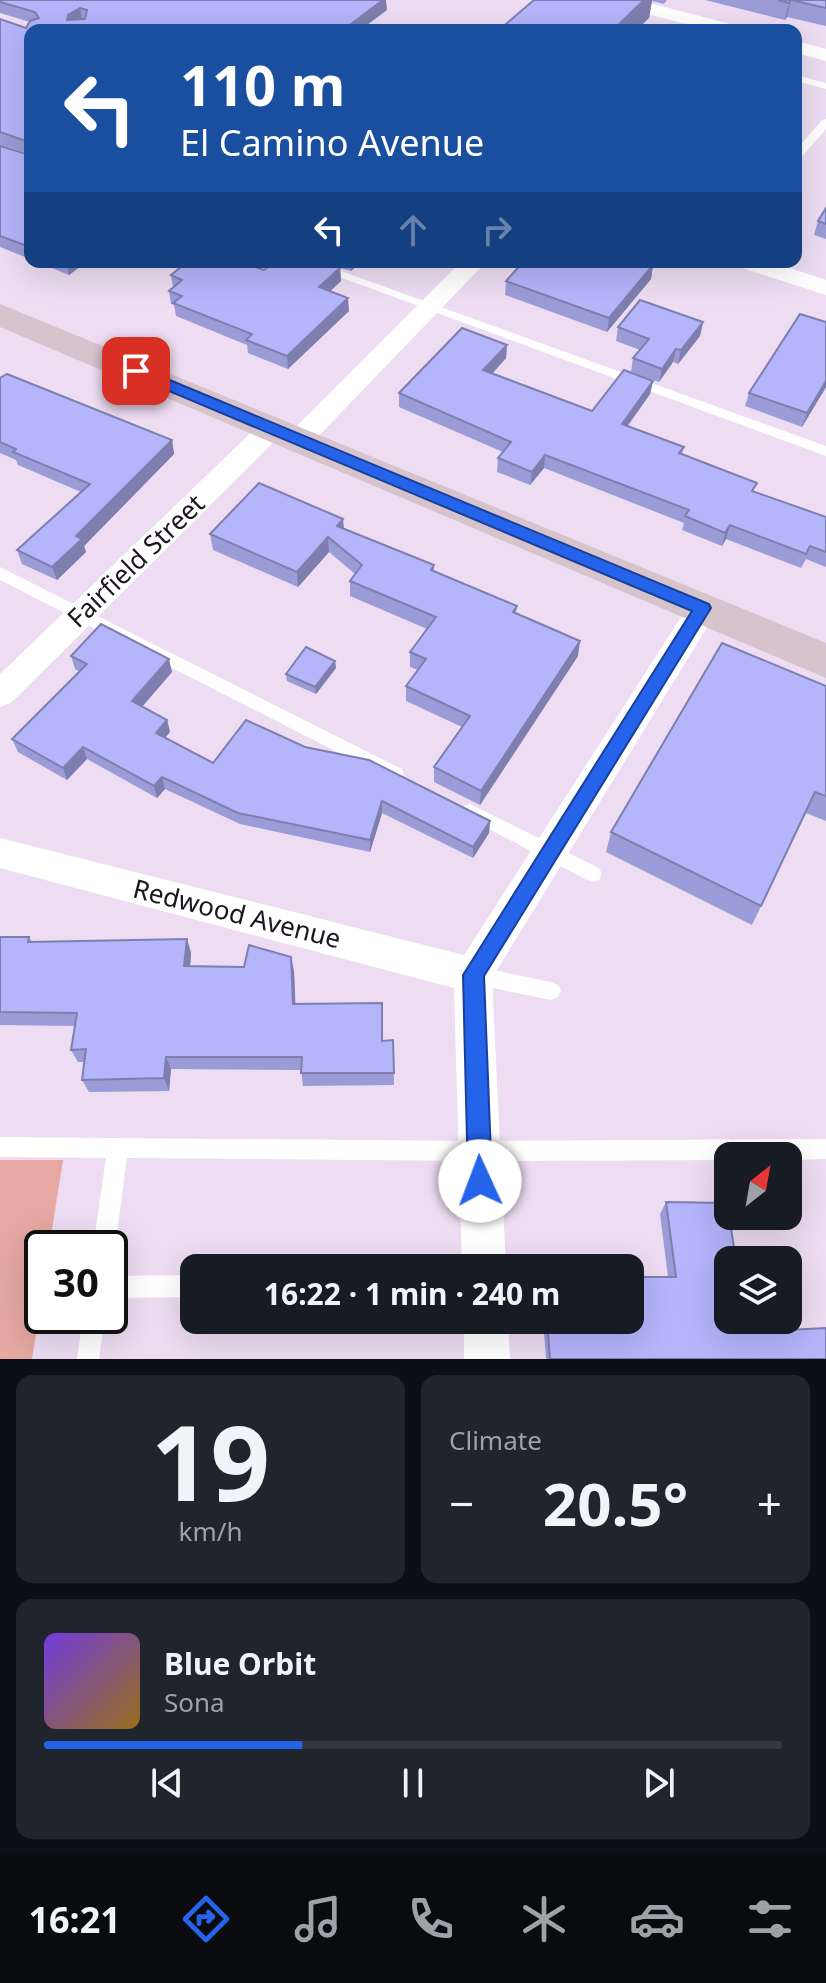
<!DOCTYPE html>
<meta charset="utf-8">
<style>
:root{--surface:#171b24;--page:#20242c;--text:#f1f3f6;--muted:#9ea1a6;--line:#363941;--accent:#2563eb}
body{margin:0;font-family:"Noto Sans",sans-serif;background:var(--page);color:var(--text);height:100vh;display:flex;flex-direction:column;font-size:30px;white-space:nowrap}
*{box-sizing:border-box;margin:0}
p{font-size:26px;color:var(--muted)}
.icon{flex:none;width:44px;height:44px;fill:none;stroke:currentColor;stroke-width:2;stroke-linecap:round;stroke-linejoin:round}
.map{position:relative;height:1359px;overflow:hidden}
.drawer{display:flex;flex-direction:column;gap:16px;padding:16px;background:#0d0f14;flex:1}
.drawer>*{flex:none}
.banner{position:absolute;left:24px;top:24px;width:778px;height:244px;border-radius:16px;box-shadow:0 8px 32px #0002;background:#1a4fa0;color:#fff;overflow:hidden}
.needle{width:52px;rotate:31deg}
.tools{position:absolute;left:714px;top:1142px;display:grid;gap:16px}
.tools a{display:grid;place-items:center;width:88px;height:88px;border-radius:16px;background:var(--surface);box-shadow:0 8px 32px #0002;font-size:40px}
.speed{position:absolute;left:24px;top:1230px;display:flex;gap:16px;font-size:40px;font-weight:700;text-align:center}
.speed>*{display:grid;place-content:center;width:104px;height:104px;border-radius:50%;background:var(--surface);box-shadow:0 8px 32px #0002;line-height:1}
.speed .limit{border:4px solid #111;border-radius:12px;background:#fff;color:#111}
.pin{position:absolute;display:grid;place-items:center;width:68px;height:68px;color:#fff;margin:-34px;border-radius:16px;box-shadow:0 4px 12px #0006}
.me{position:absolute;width:88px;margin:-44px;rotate:358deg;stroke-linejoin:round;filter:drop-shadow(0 0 6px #0008)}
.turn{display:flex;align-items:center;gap:28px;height:168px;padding:0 24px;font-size:36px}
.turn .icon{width:104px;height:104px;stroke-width:2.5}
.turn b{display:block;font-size:56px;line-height:68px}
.lanes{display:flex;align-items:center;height:76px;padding:0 24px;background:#0003;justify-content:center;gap:40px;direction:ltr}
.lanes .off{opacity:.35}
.big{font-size:60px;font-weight:700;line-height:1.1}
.drawer .widget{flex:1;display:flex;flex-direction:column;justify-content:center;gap:12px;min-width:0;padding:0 28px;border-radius:16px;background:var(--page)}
.drawer .dial{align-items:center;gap:0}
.dial b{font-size:104px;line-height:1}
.song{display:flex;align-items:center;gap:24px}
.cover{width:96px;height:96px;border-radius:12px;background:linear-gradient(135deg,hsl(260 70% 55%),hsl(40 70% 35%))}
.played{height:8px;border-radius:4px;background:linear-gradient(90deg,var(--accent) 35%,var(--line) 35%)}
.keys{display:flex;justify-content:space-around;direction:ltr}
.heat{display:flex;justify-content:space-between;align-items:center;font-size:44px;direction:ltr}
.drawer .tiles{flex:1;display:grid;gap:16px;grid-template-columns:1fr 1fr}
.widget:last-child{grid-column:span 2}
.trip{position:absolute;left:180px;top:1254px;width:464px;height:80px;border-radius:16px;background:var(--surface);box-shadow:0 8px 32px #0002;font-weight:700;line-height:80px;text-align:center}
.menu{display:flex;height:128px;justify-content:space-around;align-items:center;background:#090b0e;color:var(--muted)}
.menu .icon{width:56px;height:56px}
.menu .selected{color:var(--accent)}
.menu b{font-size:36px;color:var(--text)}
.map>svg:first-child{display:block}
</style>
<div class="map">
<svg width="826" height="1359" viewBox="0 0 826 1359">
<rect width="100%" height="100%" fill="#eddcf2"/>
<path fill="#e6a8a2" d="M0 1160H63L49 1248H42V1296L32 1359H0Z"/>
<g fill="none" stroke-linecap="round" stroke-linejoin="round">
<g fill="#fff" fill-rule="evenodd">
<path d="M796 75 826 83V89L796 81Z"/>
<path d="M826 119V129L800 159 796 160V150L822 120Z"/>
<path d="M299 262H316L826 446V456Z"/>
<path d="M0 567 402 769 404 774 402 779 396 781 390 779 0 580Z"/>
<path d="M470 804 599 868 602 874 599 880 593 882 587 880 464 816 461 811 464 806Z"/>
<path d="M473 966 551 982 558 985 561 991 558 997 551 1000 473 984 466 981 464 975 466 969Z"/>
<path d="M0 1137 479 1141 826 1139V1159L788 1160V1156H728V1160L479 1161 127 1158 115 1248 110 1256V1248H93L106 1158 0 1157Z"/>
<path d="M194 1275V1297L110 1298V1276Z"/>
<path d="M83 1316H105L99 1359H77Z"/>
</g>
<g fill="#fff" fill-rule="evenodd">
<path d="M607 0H638L738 26 741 30H709L609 4Z"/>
<path d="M796 41 826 49V61L796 53Z"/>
<path d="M461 262H486L309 446 299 449 289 446 285 440 289 434Z"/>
<path d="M735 262H771L826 280V295L739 267Z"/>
<path d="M272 419 282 422 286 428 282 434 11 703 0 707V674L262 422Z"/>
<path d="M703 596 714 600 718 608 714 616 492 978 506 1268H462L454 988 0 868V838L464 955 692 600Z"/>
<path d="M464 1320H508L510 1359H464Z"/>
</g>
<path fill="#d6c3cc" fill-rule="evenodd" d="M0 304 826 643V678L0 327Z"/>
</g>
<g fill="#9b9cd7">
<path d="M0 0 387 10 360 30H30V259L0 247V145L26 154 27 153 0 145V19L26 28 30 22 0 13Z"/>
<path d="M534 0H667L664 4 652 1 649 18Z"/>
<path d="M705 0H826V26L787 17 785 20Z"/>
<path d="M826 208V239L814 235 818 221Z"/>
<path d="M37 262H86L69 275Z"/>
<path d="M274 262H361L351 271 340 268 341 281 330 291 349 311 288 369 248 353 247 345 176 316 174 305 171 304 169 291 173 287 171 275 264 270Z"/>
<path d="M653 265 651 279 607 332 505 295 506 281Z"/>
<path d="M703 322 700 336 678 364 673 362 659 382 631 372 633 358 640 350 616 341 618 327Z"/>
<path d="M507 345 506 358 492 374 592 411 653 381 650 394 628 426 684 447 682 454 755 492 826 517V567L806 559 801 568 726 539 722 546 682 530 684 523 544 468 530 485 497 472 498 458 503 452 399 407V393Z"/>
<path d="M0 378 172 440 174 454 84 546 86 552 57 580 22 564 17 550 81 492 18 465 16 460 0 453Z"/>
<path d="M826 387 802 427 745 406 749 393Z"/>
<path d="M343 519 344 529 434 565V571L517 606 516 613 578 656 480 805 434 782V767L462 727 406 701V686L418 670 410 667V652L427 629 350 596V581L355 574 329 552 298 587 213 550 210 534Z"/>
<path d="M71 656 172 672 142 706 167 720 170 732 165 738 213 763 305 747 490 821 489 833 473 858 382 813 370 852 240 824 165 789 157 798 87 759 67 780 18 752 12 739 80 672 75 669Z"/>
<path d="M336 668 316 694 287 681 286 674Z"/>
<path d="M826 686V821L806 813 752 925 606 852 611 832Z"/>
<path d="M0 937H29L32 942 187 939 191 953 190 966 294 971 295 1004 382 1003V1041L393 1040 394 1085 303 1086 301 1070 171 1069 169 1091 89 1092 82 1080 85 1062H78L71 1050 75 1026 0 1025Z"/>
<path d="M666 1202 748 1332 826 1359H546L543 1320H630L668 1277 660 1214Z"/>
</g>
<g fill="#7e7faf">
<path d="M383 0H386L387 10 360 30H343Z"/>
<path d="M644 0H652L649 18 637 30H613Z"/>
<path d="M791 0 787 17 785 20 789 3Z"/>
<path d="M80 8 82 20H67L68 15Z"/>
<path d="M66 262H86L69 275Z"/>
<path d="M351 262H361L351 271Z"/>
<path d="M653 265 651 279 607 332 609 318Z"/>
<path d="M340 268 341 281 320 301 319 287Z"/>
<path d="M348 298 349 311 288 369 287 356Z"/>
<path d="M703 322 700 336 678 364 681 350Z"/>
<path d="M507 345 506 358 483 384V370Z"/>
<path d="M676 349 673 362 659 382 662 369Z"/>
<path d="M653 381 650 394 619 437 622 424Z"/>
<path d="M826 381V387L802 427 807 413Z"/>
<path d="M172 440 174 454 84 546 86 552 57 580 52 567 76 536Z"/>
<path d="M545 455 544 468 530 485 532 472Z"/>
<path d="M343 519 344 535 337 526Z"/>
<path d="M730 525 726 539 722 546 725 533Z"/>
<path d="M328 537 329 552 298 587 297 572Z"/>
<path d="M580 641 578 656 480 805 481 791Z"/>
<path d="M169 659 172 672 136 714 132 701Z"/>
<path d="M335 661 336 668 316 694 315 687Z"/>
<path d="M167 720 170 732 159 745 156 733Z"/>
<path d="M83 747 87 759 67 780 63 768Z"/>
<path d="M162 777 165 789 157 798 154 786Z"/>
<path d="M382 801V813L370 852V840Z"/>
<path d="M490 821 489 833 473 858V847Z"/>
<path d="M187 939 191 953 189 980 184 966Z"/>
<path d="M291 957 294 971 296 1017 293 1004Z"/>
<path d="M166 1057 171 1069 169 1091 164 1078Z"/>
</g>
<g fill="#b4b5fa" stroke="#7e7faf" stroke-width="2" fill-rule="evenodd">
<path d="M0 0H383L343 30H30V247L0 236V146L26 154 30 151 29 142 0 132V19L26 28 30 21 39 18 35 12 0 2ZM80 8 87 10 85 19 67 20 68 15Z"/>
<path d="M534 0H644L613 30H499Z"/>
<path d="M778 0H826V8L791 0 789 3Z"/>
<path d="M826 208V224L818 221Z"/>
<path d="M187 262H242L264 270 274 262H325L340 268 319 287 348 298 287 356 246 340 252 334 173 303 182 296 169 291 182 280 171 275Z"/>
<path d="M523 262H645L653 265 609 318 506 281Z"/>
<path d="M640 300 703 322 681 350 676 349 662 369 633 358 649 339 618 327Z"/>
<path d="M800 314 826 322V381L807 413 749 393Z"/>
<path d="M462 328 507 345 483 370 592 411 624 370 653 381 622 424 684 447 679 453 757 483 752 491 826 517V552L810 546 806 554 730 525 725 533 685 516 689 510 545 455 532 472 498 458 511 442 399 393Z"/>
<path d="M7 374 172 440 76 536 82 539 52 567 17 550 90 484 13 452 16 449 0 442V378Z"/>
<path d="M259 483 343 519 337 526 434 565 431 570 517 606 513 612 580 641 481 791 434 767 470 716 406 686 426 659 410 652 436 617 350 581 362 565 328 537 297 572 210 534Z"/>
<path d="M101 624 169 659 132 701 167 720 156 733 213 763 246 720 305 747 369 760 490 821 473 847 382 801 370 840 238 813 162 777 154 786 83 747 63 768 12 739 87 664 71 656Z"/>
<path d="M722 643 826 686V796L815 792 761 906 611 832Z"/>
<path d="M306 647 335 661 315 687 286 674Z"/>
<path d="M0 937H29L28 942 187 939 184 966 244 967 249 945 291 957 293 1004 382 1003V1041L393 1040 394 1073H301L302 1057H166L164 1078 82 1080 86 1049 71 1050 77 1013 0 1012Z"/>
<path d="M666 1202 727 1203 736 1260H728V1320H746L748 1332 826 1328V1359H550L547 1320H630V1277H676Z"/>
</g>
<path fill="#2563eb" stroke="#184099" stroke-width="2" d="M136 366 709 604 711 608 484 976 492 1181 488 1189 480 1192 472 1189 468 1181 463 975 692 611 131 375 128 371Z"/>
<g text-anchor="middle" stroke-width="6" stroke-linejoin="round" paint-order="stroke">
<g font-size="26" fill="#1b151d" stroke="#fff">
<text transform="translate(136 561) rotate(-44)" y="9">Fairfield Street</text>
<text transform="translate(237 914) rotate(14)" y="9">Redwood Avenue</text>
</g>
</g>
</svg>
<div class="tools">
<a><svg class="needle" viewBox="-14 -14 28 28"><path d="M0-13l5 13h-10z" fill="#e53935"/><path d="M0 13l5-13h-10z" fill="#9ea1a6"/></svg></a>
<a><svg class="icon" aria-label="layers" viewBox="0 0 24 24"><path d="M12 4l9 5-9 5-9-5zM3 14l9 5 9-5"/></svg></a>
</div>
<div class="speed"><div class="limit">30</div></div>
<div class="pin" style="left:136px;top:371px;background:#d93025"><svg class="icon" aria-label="arrive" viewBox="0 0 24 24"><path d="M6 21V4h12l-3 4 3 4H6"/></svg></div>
<svg class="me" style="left:480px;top:1181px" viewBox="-20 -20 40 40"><circle r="19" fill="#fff"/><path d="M0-13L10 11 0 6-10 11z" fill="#2563eb"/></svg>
<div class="trip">16:22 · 1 min · 240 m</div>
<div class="banner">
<div class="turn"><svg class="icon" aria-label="left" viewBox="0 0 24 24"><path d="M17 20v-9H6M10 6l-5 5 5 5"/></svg><div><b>110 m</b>El Camino Avenue</div></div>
<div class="lanes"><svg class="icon" aria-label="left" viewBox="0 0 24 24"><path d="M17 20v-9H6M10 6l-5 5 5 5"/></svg><svg class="icon off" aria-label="ahead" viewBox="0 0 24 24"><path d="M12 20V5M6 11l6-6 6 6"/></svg><svg class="icon off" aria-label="right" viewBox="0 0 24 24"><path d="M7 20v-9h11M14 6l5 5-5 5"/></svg></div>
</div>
</div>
<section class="drawer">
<div class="tiles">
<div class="widget dial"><b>19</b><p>km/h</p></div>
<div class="widget"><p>Climate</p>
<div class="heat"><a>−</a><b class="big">20.5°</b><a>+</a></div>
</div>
<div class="widget">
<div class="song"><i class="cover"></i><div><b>Blue Orbit</b><p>Sona</p></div></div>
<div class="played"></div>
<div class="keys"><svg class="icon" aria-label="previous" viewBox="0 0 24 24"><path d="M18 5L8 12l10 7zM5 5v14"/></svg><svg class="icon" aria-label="pause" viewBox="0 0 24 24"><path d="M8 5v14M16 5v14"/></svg><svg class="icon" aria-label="next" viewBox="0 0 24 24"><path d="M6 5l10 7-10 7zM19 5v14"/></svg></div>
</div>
</div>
</section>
<nav class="menu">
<b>16:21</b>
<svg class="icon selected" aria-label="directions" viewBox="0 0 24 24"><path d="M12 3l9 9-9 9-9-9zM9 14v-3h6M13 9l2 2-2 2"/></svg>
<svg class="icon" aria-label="music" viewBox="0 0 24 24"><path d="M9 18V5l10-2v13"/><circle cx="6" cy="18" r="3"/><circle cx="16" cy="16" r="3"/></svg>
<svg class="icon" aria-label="phone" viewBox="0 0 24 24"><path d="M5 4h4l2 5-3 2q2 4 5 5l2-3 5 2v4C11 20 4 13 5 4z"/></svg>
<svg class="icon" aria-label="climate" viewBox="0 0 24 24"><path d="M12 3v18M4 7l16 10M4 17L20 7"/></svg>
<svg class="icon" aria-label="car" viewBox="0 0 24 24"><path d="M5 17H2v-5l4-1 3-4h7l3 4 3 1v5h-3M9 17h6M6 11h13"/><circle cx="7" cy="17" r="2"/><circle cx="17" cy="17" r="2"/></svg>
<svg class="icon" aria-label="filters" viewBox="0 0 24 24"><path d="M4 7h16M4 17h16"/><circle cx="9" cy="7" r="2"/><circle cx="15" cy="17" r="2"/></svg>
</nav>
